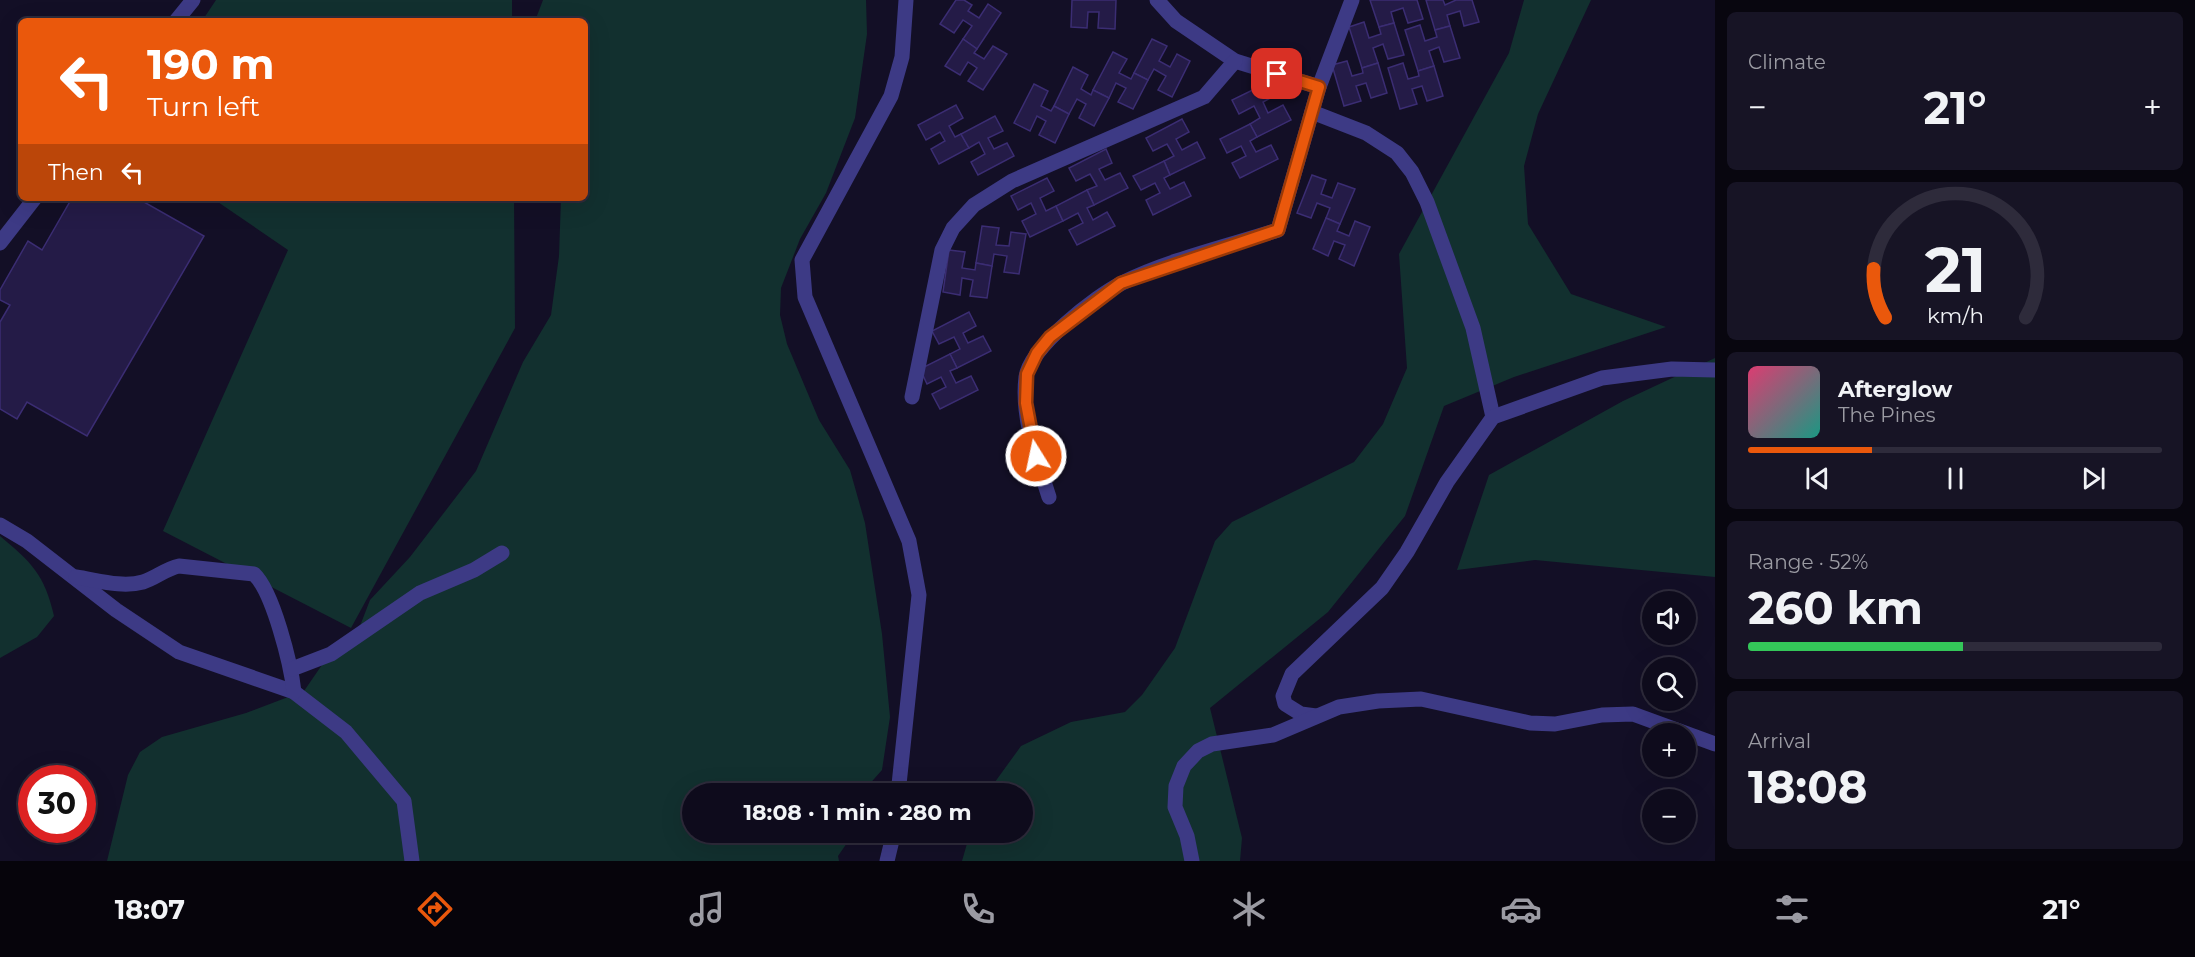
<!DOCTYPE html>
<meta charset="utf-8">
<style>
:root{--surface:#0e0b1c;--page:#171425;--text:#f1f3f6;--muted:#9b9ba3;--line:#2e2b3b;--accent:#ea580c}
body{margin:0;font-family:Montserrat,sans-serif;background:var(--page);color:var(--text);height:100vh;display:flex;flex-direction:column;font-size:22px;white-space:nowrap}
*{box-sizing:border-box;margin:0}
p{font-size:20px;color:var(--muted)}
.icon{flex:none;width:33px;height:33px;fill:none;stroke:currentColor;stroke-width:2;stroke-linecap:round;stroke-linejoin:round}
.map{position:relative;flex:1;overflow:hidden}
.side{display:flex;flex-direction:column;gap:12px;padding:12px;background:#08060f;width:480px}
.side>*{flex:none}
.top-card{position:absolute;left:18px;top:18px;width:570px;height:183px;border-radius:9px;box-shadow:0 6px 24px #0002,0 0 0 2px var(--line);background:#ea580c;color:#fff;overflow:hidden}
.fabs{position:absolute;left:1642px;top:591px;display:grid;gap:12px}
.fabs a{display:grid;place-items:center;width:54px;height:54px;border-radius:50%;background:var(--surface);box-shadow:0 6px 24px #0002,0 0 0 2px var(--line);font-size:30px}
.speed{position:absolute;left:18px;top:765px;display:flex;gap:12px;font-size:30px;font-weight:700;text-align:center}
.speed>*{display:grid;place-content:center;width:78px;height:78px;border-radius:50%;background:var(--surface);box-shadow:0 6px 24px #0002,0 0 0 2px var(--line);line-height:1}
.speed .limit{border:9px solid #d22;background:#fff;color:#111}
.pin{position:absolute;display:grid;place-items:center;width:51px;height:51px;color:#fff;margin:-26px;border-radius:12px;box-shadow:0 3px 9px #0006}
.me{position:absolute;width:66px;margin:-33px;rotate:350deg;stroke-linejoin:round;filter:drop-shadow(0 0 4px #0008)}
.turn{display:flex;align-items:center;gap:21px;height:126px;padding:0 30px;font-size:27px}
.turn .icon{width:78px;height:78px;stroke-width:2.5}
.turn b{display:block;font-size:42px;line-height:51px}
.then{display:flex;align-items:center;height:57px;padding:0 30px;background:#0003;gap:12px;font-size:22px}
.big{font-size:45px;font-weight:700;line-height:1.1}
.side .card{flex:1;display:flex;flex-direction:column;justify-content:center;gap:9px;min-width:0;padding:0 21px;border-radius:9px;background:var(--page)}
.side .dial{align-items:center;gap:0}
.dial svg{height:156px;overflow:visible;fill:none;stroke:var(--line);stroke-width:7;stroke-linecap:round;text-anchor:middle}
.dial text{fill:var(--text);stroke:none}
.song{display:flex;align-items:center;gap:18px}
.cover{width:72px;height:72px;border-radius:9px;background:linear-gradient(135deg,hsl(340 70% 55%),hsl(170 70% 35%))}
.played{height:6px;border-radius:3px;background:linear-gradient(90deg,var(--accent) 30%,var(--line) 30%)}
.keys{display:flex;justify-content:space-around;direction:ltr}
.heat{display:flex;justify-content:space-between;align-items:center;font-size:33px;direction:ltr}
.charge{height:9px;border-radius:4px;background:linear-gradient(90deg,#34c759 52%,var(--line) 0)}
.trip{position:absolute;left:682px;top:783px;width:351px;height:60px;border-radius:30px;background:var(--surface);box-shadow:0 6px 24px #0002,0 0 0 2px var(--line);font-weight:700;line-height:60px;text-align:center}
.menu{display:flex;height:96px;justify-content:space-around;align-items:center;background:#06040b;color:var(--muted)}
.menu .icon{width:42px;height:42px}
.menu .selected{color:var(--accent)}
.menu b{font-size:27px;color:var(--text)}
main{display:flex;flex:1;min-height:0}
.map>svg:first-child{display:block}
</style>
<main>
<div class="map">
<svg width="1715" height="861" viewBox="0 0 1715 861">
<rect width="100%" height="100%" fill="#130f26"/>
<g fill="#12302f">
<path d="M216 0H512V21H202Z"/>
<path d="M543 0H866L867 34 855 118 826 193 800 239 781 288 780 315 787 344 819 420 850 470 865 523 882 634 890 717 882 770 866 788V793L693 794V832L854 833 838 856 839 861H107L128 775 140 752 162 737 246 713 304 691 335 646 360 626 370 600 410 557 476 471 523 362 551 315 559 256 561 198H585V21H535Z"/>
<path d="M1524 0H1591L1538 114 1524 166 1528 224 1571 294 1666 327 1514 377 1444 406 1405 516 1328 612 1210 708 1242 838 1240 861H962L970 833 1023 832V794L987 793 1021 746 1071 722 1125 712 1142 695 1175 648 1215 541 1232 522 1354 462 1383 424 1407 368 1399 254 1509 53Z"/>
<path d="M212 198H514L515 328 351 628 163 531 288 250Z"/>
<path d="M1715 358V577L1535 560 1457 570 1489 475 1623 401Z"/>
<path d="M0 536C32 563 44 574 54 616L37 637 0 658Z"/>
</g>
<g fill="#241b47" stroke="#3b2d73" stroke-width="1.5">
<path d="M956 0H964L972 5 968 11 979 18 988 4 1001 13 977 49 963 39 972 26 963 20 954 33 940 24Z"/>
<path d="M1072 0H1116L1115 29 1098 28 1099 12H1088L1087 28 1071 27Z"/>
<path d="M1370 0H1417L1423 19 1408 23 1403 8 1391 12 1394 23 1379 27Z"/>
<path d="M1426 0H1443L1445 5 1456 0H1472L1479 22 1464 26 1460 11 1447 15 1450 26 1435 30Z"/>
<path d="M1364 22 1369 38 1381 34 1379 27 1394 23 1404 55 1388 59 1383 44 1373 48 1378 63 1362 68 1349 27Z"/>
<path d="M1420 25 1425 41 1437 37 1435 30 1450 26 1460 58 1444 62 1439 47 1429 51 1434 66 1418 71 1405 30Z"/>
<path d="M963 39 977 49 974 53 984 59 993 46 1007 54 983 90 968 81 977 68 968 62 960 75 945 66Z"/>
<path d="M1152 39 1167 46 1159 61 1170 67 1177 54 1190 61 1172 97 1158 90 1166 76 1154 69 1148 80 1134 73Z"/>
<path d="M1113 52 1127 59 1119 73 1131 79 1134 73 1148 80 1133 109 1118 102 1126 88 1116 83 1109 98 1093 90Z"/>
<path d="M1347 61 1352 76 1363 73 1362 68 1378 63 1387 93 1371 98 1366 83 1356 86 1361 101 1344 106 1332 65Z"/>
<path d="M1403 63 1408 79 1419 76 1418 71 1434 66 1443 96 1427 101 1422 86 1412 89 1417 104 1400 109 1388 68Z"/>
<path d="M1073 67 1088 75 1081 89 1091 95 1093 90 1109 98 1094 126 1079 118 1086 104 1077 99 1069 114 1054 106Z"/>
<path d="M1269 82 1276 95 1263 102 1268 113 1283 105 1291 120 1257 137 1250 124 1260 118 1254 106 1239 114 1232 100Z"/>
<path d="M1034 84 1048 91 1041 106 1051 111 1054 106 1069 114 1055 143 1039 135 1046 121 1037 116 1030 131 1014 123Z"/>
<path d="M956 105 963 118 949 126 955 137 961 134 969 148 939 164 931 149 945 141 940 132 926 140 918 125Z"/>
<path d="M995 116 1003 131 988 138 994 149 1007 143 1014 156 978 175 971 162 985 154 979 142 969 148 961 134Z"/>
<path d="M1182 119 1189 132 1176 139 1182 150 1197 142 1205 158 1170 175 1164 161 1174 156 1167 144 1153 151 1146 138Z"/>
<path d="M1250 124 1257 137 1250 141 1256 152 1271 145 1278 159 1240 178 1232 163 1246 156 1241 146 1227 153 1220 139Z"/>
<path d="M1106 149 1112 163 1099 169 1105 180 1120 173 1128 188 1094 205 1087 190 1097 186 1090 174 1076 181 1069 168Z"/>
<path d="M1164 161 1170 175 1164 178 1170 189 1184 182 1191 196 1153 215 1146 200 1160 193 1155 183 1141 190 1133 176Z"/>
<path d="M1312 175 1326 180 1321 194 1332 198 1338 183 1355 189 1340 224 1326 218 1330 208 1317 203 1311 218 1297 213Z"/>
<path d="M1047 178 1054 191 1040 198 1046 211 1056 206 1063 221 1030 237 1022 221 1036 214 1031 203 1018 210 1011 196Z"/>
<path d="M1087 190 1094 205 1087 208 1093 220 1107 212 1115 226 1077 245 1069 230 1083 223 1078 213 1063 221 1056 206Z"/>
<path d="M72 198H137L204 236 87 436 27 402 17 419 0 409V322L10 305 0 300V290L28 241 42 250Z"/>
<path d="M1326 218 1340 224 1337 231 1349 236 1355 221 1370 227 1354 266 1339 259 1345 245 1334 241 1328 256 1313 249Z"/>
<path d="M982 226 999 228 996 245 1009 246 1011 232 1026 234 1019 274 1004 272 1007 256 994 254 992 266 976 263Z"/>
<path d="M949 250 965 252 962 268 975 270 976 263 992 266 987 298 970 296 973 280 962 278 960 295 943 292Z"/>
<path d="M969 312 976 326 963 333 968 343 983 336 991 351 957 368 950 354 960 349 954 337 939 344 932 331Z"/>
<path d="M950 354 957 368 950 371 956 383 971 376 978 390 940 409 932 394 946 387 941 377 927 384 920 369Z"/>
</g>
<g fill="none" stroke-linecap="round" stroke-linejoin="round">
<g stroke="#3d3a85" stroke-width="15">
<path d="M1157 0 1176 21 1235 61 1319 87"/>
<path d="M176 21 193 0"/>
<path d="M1312 112 1366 133 1397 153 1412 172 1427 202 1473 328 1493 417"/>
<path d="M0 243 35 198"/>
<path d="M912 397 942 250 953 228 974 205 1012 181 1204 97 1235 61"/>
<path d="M1049 497C1037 459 1021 417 1026 377 1030 347 1096 296 1122 283 1168 260 1228 246 1278 230L1319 87 1352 0"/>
<path d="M0 525 27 541 116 610 179 652 294 692 346 732 404 801 412 861"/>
<path d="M76 577C97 580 122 588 143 582 156 578 165 569 179 566L254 574C273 592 291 664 294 692"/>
<path d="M292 669 331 654 420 593 474 570 502 553"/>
<path d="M1316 716 1301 714 1285 704 1283 696 1292 674 1382 588 1407 552 1447 482 1493 417 1602 378 1672 369 1715 370"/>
<path d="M898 794 919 595 909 541 805 297 802 260 891 96 902 57 906 0"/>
<path d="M887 861 894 832"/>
<path d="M1192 861 1187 836 1175 807 1176 786 1184 766 1198 751 1212 744 1273 735 1339 707 1378 701 1421 699 1530 723 1555 724 1602 715 1633 714 1715 744"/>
</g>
</g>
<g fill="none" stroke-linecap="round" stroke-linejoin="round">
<g stroke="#983908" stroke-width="15">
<path id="route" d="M1036 456 1026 403 1027 374 1037 353 1050 337 1121 283 1278 230 1319 87 1277 74"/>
</g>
<use href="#route" stroke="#ea580c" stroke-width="10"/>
</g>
</svg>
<div class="fabs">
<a><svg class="icon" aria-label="sound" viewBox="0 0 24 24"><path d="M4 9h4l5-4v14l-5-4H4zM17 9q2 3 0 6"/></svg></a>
<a><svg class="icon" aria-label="search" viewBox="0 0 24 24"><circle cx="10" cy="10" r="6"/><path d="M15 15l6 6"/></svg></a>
<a>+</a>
<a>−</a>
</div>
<div class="speed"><div class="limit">30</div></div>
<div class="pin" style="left:1277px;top:74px;background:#d93025"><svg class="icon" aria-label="arrive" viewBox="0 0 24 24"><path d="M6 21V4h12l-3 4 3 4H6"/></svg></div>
<svg class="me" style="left:1036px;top:456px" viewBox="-20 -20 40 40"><circle r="17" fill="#ea580c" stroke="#fff" stroke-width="3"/><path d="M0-11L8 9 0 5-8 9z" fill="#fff"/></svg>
<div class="trip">18:08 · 1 min · 280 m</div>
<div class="top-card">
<div class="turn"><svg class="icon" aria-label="left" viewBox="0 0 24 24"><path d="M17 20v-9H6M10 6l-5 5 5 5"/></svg><div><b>190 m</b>Turn left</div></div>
<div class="then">Then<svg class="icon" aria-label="left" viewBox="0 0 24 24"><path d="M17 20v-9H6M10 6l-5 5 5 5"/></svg></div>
</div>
</div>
<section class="side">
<div class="card"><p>Climate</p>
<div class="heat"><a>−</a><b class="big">21°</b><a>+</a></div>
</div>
<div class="card dial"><svg viewBox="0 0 100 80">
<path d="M14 69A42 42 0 1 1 86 69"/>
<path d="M14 69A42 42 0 0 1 8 44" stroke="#ea580c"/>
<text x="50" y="56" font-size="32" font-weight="700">21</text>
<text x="50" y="72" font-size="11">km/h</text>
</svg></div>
<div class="card">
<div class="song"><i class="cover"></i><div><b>Afterglow</b><p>The Pines</p></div></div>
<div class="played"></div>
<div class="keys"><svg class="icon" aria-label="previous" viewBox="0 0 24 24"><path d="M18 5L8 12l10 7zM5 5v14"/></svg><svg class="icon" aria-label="pause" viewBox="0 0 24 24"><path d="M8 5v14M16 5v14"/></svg><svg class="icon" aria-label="next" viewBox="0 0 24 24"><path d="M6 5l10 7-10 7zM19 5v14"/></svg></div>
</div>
<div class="card"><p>Range · 52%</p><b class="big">260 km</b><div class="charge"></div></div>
<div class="card"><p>Arrival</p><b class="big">18:08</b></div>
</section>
</main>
<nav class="menu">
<b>18:07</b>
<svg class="icon selected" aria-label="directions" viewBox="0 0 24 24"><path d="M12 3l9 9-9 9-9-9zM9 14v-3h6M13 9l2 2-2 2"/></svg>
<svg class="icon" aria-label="music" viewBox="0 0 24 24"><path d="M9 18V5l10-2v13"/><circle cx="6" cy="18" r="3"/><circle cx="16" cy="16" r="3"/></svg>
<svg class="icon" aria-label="phone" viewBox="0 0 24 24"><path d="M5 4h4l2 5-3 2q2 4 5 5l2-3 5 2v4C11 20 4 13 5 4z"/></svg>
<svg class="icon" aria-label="climate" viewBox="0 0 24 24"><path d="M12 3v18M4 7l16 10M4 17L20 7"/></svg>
<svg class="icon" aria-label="car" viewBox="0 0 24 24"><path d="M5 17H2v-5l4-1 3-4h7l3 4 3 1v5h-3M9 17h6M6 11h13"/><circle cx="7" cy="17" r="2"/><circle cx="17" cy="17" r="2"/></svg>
<svg class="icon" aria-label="filters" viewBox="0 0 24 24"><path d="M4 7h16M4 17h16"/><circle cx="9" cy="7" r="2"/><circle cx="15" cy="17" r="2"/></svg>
<b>21°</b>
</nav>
